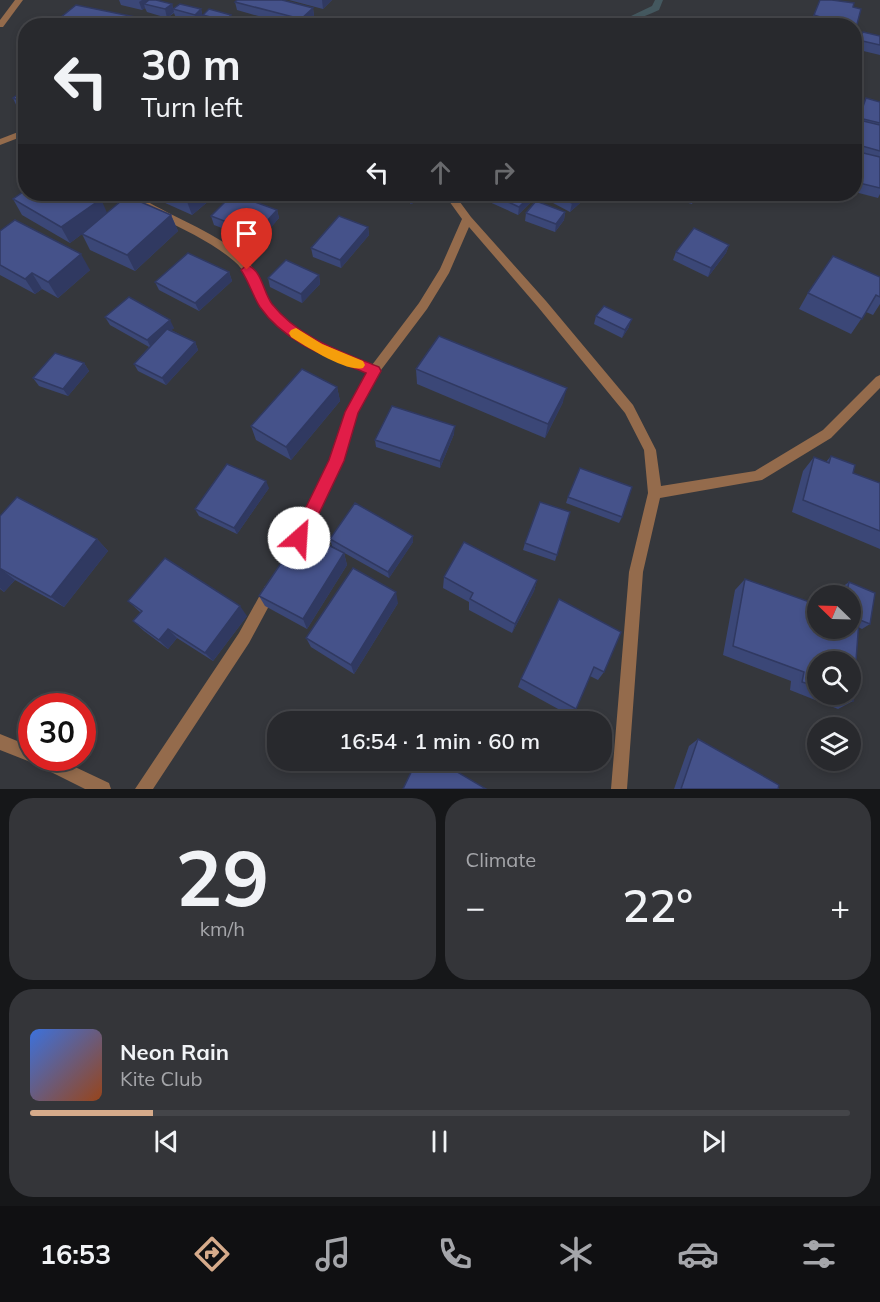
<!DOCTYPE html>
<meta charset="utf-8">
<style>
:root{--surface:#28292d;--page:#343539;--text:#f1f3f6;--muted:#a5a6aa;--line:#444549;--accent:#d6ab8b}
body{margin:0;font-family:Mulish,sans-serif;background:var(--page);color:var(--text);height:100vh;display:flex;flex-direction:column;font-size:22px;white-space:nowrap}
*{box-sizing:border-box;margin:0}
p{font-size:20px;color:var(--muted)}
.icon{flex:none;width:33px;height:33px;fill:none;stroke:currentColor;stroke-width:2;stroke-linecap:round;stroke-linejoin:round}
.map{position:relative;height:789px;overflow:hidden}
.side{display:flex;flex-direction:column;gap:9px;padding:9px;background:#161719;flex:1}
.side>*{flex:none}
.guide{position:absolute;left:18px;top:18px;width:844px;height:183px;border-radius:24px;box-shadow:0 3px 9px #0003,0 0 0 2px var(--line);background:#28292d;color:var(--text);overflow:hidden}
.needle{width:39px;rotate:293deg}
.buttons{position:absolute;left:807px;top:585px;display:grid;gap:12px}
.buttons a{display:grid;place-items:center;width:54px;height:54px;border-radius:50%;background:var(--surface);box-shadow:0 3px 9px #0003,0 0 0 2px var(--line);font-size:30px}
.speed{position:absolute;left:18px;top:693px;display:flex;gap:12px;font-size:30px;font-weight:700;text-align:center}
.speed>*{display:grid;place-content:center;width:78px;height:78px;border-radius:50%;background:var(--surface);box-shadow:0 3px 9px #0003,0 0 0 2px var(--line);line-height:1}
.speed .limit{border:9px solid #d22;background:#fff;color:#111}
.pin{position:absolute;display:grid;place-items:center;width:51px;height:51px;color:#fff;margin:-62px -26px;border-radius:50% 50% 50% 0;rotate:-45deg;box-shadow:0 0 6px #0007}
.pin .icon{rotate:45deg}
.me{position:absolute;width:66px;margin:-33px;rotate:26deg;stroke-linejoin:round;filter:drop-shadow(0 0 4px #0008)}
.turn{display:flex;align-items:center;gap:21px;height:126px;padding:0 24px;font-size:27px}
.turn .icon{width:78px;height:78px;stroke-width:2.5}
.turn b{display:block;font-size:42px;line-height:51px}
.lanes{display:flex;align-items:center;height:57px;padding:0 24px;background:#0003;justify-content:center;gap:30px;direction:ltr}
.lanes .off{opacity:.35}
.big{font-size:45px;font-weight:600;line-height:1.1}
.side .tile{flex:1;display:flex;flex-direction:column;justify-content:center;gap:9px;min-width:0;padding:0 21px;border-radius:24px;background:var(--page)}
.side .dial{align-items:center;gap:0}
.dial b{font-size:78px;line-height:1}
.song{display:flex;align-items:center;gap:18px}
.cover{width:72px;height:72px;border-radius:9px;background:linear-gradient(135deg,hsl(220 70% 55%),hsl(20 70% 35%))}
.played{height:6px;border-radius:3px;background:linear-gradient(90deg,var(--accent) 15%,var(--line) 15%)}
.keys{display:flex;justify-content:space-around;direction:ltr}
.heat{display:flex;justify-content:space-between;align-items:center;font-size:33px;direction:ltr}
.side .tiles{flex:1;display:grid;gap:9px;grid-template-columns:1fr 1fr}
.tile:last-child{grid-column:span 2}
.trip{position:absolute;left:267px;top:711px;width:345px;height:60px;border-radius:24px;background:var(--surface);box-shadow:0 3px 9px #0003,0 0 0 2px var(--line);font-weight:600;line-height:60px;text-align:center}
.dock{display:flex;height:96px;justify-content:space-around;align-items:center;background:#101012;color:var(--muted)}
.dock .icon{width:42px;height:42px}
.dock .current{color:var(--accent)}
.dock b{font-size:27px;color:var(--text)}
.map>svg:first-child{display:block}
</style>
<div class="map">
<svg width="880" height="789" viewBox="0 0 880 789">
<rect width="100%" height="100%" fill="#35373c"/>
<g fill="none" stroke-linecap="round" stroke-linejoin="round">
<path fill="#44585f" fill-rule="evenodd" d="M655 0H663L659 10C639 19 621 26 599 26L631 16 652 6Z"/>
<g fill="#946b4c" fill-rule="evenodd">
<path d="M26 129V135L0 145V139Z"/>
<path d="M124 194H135C169 216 211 230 243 256 258 269 259 289 270 304 295 336 335 350 372 365L419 303 440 269 462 219 444 194H454L471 217 546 301 633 405 656 450 661 486 755 471 823 430 876 377 880 375V388L831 438 762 480 660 498 643 572 627 789H611L629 572 648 493 644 450 625 413 538 307 469 227 449 273 427 309 378 374 357 413 343 461 300 551 295 552 290 551 288 546 290 541 331 461 345 412 367 373C329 358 287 343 262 309 251 293 249 273 234 261 212 242 184 230 159 217 147 210 133 204 124 194Z"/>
<path d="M270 584 275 586 277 591 249 643 153 789H135L239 633 265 586Z"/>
<path d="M0 734 32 747V758H56L109 783 111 789H85L33 763 0 750Z"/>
</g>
<path fill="#946b4c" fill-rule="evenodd" d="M15 0H23L3 27H0V20Z"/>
</g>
<g fill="#3b4777" fill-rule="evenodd">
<path d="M119 0H147V1L172 4 173 9H201L203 18 197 23 176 18 174 13 167 18 147 12 145 8 142 10 121 5Z"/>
<path d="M289 0H332L323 9Z"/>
<path d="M820 0 861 9 855 29V26H817L810 24Z"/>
<path d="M235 2 313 8 314 16 305 26H293L237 10Z"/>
<path d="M203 15H231L233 24 231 26H213L205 24Z"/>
<path d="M863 32 880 36V55L855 49V47Z"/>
<path d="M26 89V110L17 107 13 98Z"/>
<path d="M866 98 880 102V194L878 198 855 192V126L861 107Z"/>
<path d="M152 194H217L192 215 154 198Z"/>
<path d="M400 194H432L411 204Z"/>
<path d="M486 194H539L518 215 485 200Z"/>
<path d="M543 194H590L570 212 553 203V199Z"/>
<path d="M655 194H696L692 204Z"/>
<path d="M783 194H802L800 197Z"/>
<path d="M13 199 107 213 171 215 178 231 135 271 90 250 82 234 70 243 22 215Z"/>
<path d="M277 210 279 218 258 242 214 225 211 216Z"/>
<path d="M565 212 564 220 555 232 525 221 526 213Z"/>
<path d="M368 227 369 235 341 268 313 257 311 248Z"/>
<path d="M0 231 90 270 58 298 42 289 35 294 0 275Z"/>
<path d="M729 245 726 253 708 277 673 260 676 252Z"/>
<path d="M229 272 232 281 199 311 159 290 155 282Z"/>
<path d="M319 275 320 284 302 303 270 287 268 278Z"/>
<path d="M880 277V304L873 315 866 312 851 334 799 309 808 293Z"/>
<path d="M596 316 629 327 622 338 594 324Z"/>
<path d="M105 317 174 328 171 330 195 342 198 350 166 385 138 371 134 364 149 347 110 325Z"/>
<path d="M84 363 89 371 68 396 39 386 33 378Z"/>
<path d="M416 369 563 402 545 438 417 384Z"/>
<path d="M337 387 340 401 291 460 256 440 251 426Z"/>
<path d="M454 434 440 468 376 447 375 440Z"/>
<path d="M831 456 853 473 880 483V549L792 512 803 471 814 457 826 462Z"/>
<path d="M269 488 237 534 199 516 195 509Z"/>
<path d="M568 497 622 517 619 523 566 503Z"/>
<path d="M570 512 555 561 523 550 525 543Z"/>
<path d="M0 516 97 539 108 551 64 607 15 580 4 592 0 589Z"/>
<path d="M330 539 413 542 389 578 332 546Z"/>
<path d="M344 553 347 565 307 629 265 606 259 596Z"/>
<path d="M444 577 537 580 534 591 512 633 469 610V602L443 588Z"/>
<path d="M745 579 850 628V596H840L842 587 849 582 870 624 862 629 858 627 853 701 838 709 790 690 791 681 723 655 735 590ZM818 662 850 694H818Z"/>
<path d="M559 599 604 672 598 680 590 676 576 709 571 716 518 687 521 679Z"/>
<path d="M128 601 247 616 213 661 177 638 168 649 144 631 133 621 141 613Z"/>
<path d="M398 603 354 674 311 647 306 638Z"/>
<path d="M698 739 778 789H674L689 746Z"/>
</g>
<g fill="#303961">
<path d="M142 0H147L148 5 144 4 145 8 142 10 139 2Z"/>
<path d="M322 0H332L323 9Z"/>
<path d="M172 4 174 12 167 18 165 9Z"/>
<path d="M313 8 314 16 305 26H302L301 19Z"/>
<path d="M201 9 203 18 197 23 195 15Z"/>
<path d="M231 15 233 24 231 26H226L225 21Z"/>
<path d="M140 18 143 26H131Z"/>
<path d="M192 194H217L192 215 186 199Z"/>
<path d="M415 194H432L411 204V195Z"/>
<path d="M532 194H539L518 215 519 207Z"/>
<path d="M583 194H590L570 212 572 203Z"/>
<path d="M101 199 108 215 70 243 61 227Z"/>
<path d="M277 210 279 218 258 242 256 233Z"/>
<path d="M565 212 564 220 555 232 556 224Z"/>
<path d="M171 215 178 231 135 271 127 255Z"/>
<path d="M368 227 369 235 341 268 340 260Z"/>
<path d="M729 245 726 253 708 277 711 268Z"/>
<path d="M81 254 90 270 58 298 48 282Z"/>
<path d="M229 272 232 281 199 311 195 303Z"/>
<path d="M32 273 42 289 35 294 25 279Z"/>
<path d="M319 275 320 284 302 303 301 294Z"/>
<path d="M632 319 629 327 622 338 625 330Z"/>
<path d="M170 320 174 328 151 348 147 340Z"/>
<path d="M195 342 198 350 166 385 162 378Z"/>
<path d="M84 363 89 371 68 396 63 389Z"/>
<path d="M337 387 340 401 291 460 286 447Z"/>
<path d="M567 388 563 402 545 438 548 424Z"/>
<path d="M455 426 454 434 440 468V461Z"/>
<path d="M266 481 269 488 237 534 234 528Z"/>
<path d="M413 536V542L389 578 388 572Z"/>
<path d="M97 539 108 551 64 607 51 597Z"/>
<path d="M344 553 347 565 307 629 303 619Z"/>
<path d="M1 569 15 580 4 592 0 588V570Z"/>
<path d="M537 580 534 591 512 633 515 624Z"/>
<path d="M396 592 398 603 354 674 351 665Z"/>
<path d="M240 606 247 616 213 661 205 653Z"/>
<path d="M168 629 177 638 168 649 159 640Z"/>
</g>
<g fill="#45528a" stroke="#303961" stroke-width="1.5">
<path d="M149 0H156L172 4 165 9 144 4Z"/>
<path d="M237 0H282L313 8 301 19 235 2Z"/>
<path d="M820 0H832L854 3 853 7 861 9 856 28 855 26H848L814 15Z"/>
<path d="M180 4 201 9 195 15 173 9Z"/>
<path d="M76 5 140 18 131 26H50Z"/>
<path d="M209 9 231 15 225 21 203 15Z"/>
<path d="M256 21 275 26H251Z"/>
<path d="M863 32 880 36V45L858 40Z"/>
<path d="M26 89V103L13 98Z"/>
<path d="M866 98 880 102V123L859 118Z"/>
<path d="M859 120 880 125V151L855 144V132Z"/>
<path d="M855 151 880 157V188L855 182Z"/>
<path d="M26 190V194H91L101 199 61 227 13 199Z"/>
<path d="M175 194H192L186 199Z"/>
<path d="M233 194 277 210 256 233 211 216Z"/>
<path d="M491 194H532L519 207Z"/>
<path d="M554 194H583L572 203Z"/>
<path d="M127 196 171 215 127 255 82 234Z"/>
<path d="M536 201 565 212 556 224 526 213Z"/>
<path d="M339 216 368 227 340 260 311 248Z"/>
<path d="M15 220 81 254 48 282 32 273 25 279 0 265V231Z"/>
<path d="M694 228 729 245 711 268 676 252Z"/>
<path d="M188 253 229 272 195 303 155 282Z"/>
<path d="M833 256 880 277V297L876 295 862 319 808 293Z"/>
<path d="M286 260 319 275 301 294 268 278Z"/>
<path d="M129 297 170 320 147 340 105 317Z"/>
<path d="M604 306 632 319 625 330 596 316Z"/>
<path d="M167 329 195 342 162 378 134 364Z"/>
<path d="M439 336 567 388 548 424 416 369Z"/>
<path d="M55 353 84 363 63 389 33 378Z"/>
<path d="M302 369 337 387 286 447 251 426Z"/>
<path d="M392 406 455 426 440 461 375 440Z"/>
<path d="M831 456 855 465 853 473 880 483V531L803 500 814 457 829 463Z"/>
<path d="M227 464 266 481 234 528 195 509Z"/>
<path d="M580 468 632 487 622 517 568 497Z"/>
<path d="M17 497 97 539 51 597 1 569 0 570V516Z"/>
<path d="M540 502 570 512 557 555 525 543Z"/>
<path d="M355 503 413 536 388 572 330 539Z"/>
<path d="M302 532 344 553 303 619 259 596Z"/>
<path d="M464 542 537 580 515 624 470 599 473 593 444 577Z"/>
<path d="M165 558 240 606 205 653 168 629 159 640 133 621 142 611 128 601Z"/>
<path d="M353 568 396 592 351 665 306 638Z"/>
<path d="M745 579 818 605V628H850V617L859 620 853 701 835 694H850V662H818V687L802 682 804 672 733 646Z"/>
<path d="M849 582 875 593 870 624 850 616V596H846Z"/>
<path d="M559 599 621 632 604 672 594 667 576 709 521 679Z"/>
<path d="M698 739 779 785 778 789H681Z"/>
<path d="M417 760H437L486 789H403Z"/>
</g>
<path fill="#e11d48" stroke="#92132f" stroke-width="1.5" d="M247 265C262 270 263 292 272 304 299 338 340 351 379 367L381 371 358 413 344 461 305 543 299 546 294 543 291 538 329 460 345 412 366 373C328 357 285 343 260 307 253 296 249 282 241 270Z"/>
<path fill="#f59e0b" d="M296 328 322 344 363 361 365 365 363 368C348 373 305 346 291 337L289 333 291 330Z"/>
</svg>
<div class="buttons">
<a><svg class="needle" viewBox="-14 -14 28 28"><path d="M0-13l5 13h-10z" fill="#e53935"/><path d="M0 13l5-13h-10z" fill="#a5a6aa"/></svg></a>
<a><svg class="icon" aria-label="search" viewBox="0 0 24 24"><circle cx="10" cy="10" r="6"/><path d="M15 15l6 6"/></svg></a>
<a><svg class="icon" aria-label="layers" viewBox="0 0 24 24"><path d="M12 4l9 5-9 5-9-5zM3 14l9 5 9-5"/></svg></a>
</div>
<div class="speed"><div class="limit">30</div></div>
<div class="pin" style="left:247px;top:270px;background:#d93025"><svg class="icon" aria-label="arrive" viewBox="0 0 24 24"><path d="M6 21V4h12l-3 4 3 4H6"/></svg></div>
<svg class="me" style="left:299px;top:538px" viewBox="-20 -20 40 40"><circle r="19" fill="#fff"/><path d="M0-13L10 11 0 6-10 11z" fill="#e11d48"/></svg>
<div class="trip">16:54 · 1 min · 60 m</div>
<div class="guide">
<div class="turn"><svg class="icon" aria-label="left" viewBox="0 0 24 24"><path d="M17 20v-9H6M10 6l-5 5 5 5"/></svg><div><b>30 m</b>Turn left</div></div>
<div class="lanes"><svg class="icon" aria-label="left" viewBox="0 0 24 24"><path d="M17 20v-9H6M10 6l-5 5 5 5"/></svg><svg class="icon off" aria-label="ahead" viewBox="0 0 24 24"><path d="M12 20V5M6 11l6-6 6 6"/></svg><svg class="icon off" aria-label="right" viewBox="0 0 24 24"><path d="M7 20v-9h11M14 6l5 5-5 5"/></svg></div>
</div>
</div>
<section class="side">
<div class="tiles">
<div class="tile dial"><b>29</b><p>km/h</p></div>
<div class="tile"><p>Climate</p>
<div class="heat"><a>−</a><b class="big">22°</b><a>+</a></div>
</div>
<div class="tile">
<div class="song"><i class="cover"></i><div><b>Neon Rain</b><p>Kite Club</p></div></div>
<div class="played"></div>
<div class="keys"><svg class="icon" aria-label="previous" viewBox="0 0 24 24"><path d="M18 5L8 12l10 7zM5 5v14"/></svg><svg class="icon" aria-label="pause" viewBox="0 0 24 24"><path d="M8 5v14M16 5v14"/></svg><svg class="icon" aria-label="next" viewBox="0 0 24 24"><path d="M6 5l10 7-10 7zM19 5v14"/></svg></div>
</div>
</div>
</section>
<nav class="dock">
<b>16:53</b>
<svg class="icon current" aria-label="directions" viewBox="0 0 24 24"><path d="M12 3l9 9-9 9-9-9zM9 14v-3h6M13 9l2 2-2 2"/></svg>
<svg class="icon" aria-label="music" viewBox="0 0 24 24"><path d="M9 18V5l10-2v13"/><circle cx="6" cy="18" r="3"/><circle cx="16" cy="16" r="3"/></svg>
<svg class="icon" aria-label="phone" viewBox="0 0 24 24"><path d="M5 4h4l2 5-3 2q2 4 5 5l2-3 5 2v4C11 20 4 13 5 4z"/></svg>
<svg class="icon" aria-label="climate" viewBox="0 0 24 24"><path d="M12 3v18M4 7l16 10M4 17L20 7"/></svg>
<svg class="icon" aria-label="car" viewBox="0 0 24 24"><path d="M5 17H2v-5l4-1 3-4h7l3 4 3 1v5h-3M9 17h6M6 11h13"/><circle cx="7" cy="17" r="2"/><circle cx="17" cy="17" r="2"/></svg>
<svg class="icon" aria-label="filters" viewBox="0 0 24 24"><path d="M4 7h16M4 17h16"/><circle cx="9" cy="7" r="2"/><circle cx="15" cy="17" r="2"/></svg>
</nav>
